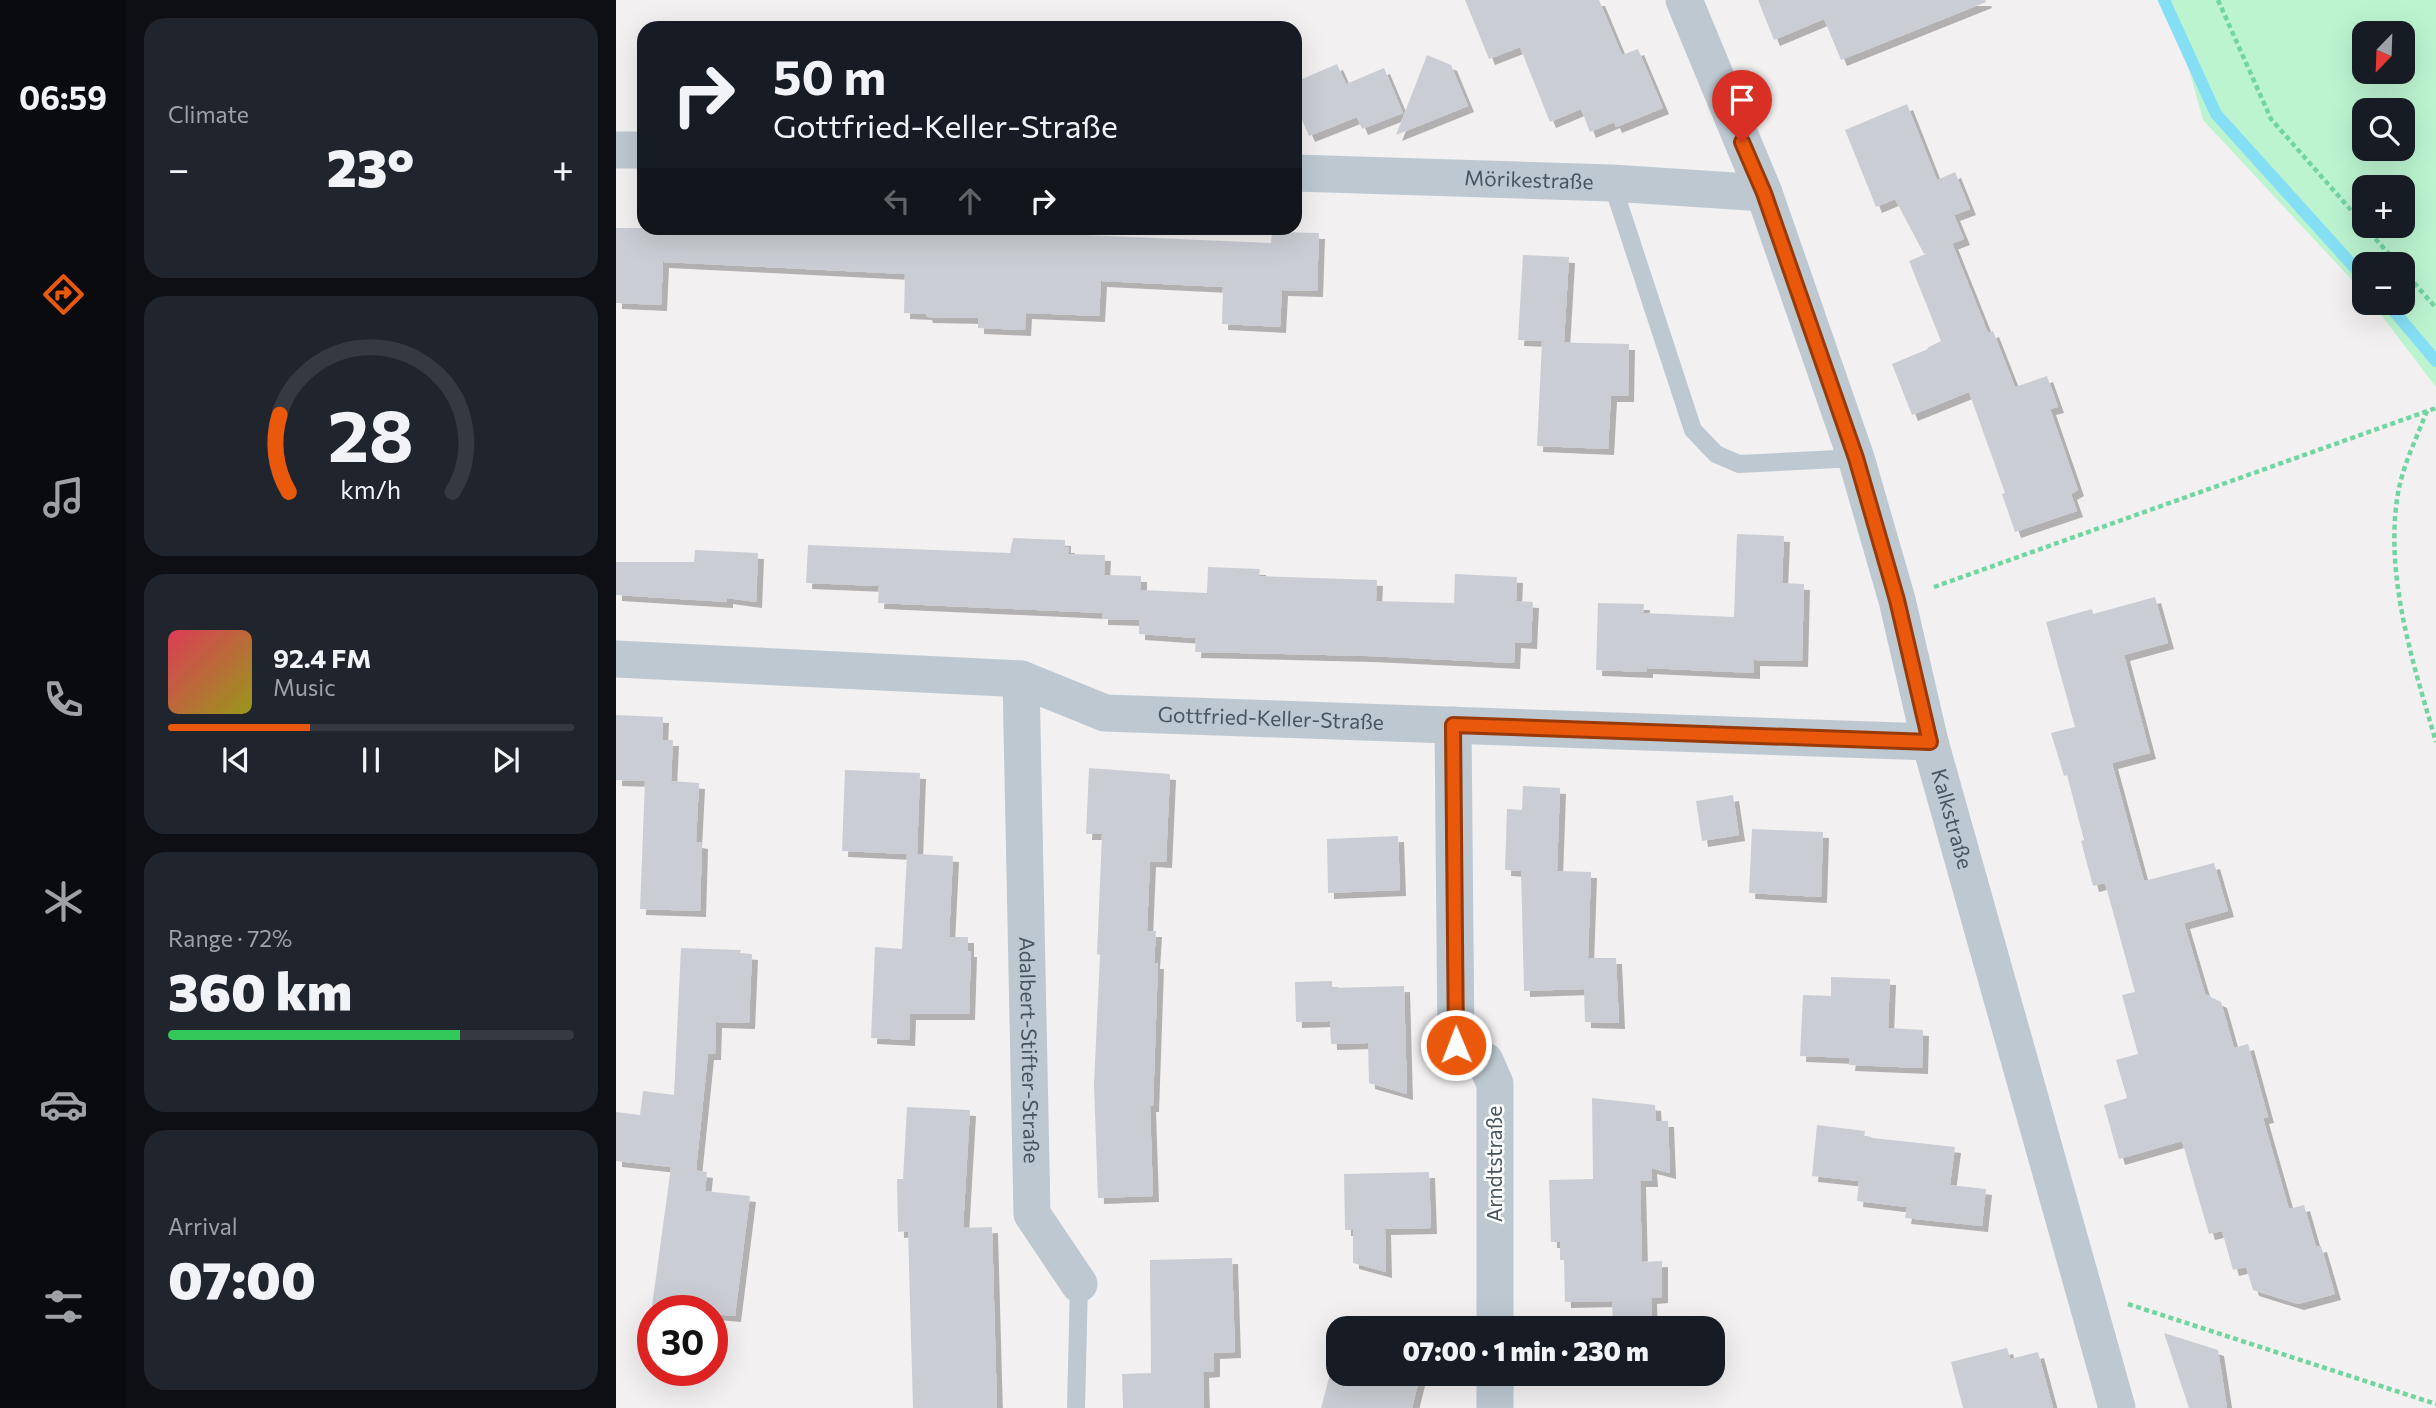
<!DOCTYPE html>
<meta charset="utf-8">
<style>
:root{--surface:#171b24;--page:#20242c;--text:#f1f3f6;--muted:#9ea1a6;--line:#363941;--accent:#ea580c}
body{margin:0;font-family:Commissioner,sans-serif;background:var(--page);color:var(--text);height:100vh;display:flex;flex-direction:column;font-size:26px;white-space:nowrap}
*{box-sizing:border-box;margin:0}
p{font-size:23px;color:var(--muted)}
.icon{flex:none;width:38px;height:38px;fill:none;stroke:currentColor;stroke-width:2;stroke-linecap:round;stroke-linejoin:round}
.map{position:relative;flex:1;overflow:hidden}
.drawer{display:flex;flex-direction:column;gap:18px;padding:18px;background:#0d0f14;width:490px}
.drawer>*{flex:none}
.banner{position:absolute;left:21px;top:21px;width:665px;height:214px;border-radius:21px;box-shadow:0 7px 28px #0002;background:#171b24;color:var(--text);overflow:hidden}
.needle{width:46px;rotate:203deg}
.tools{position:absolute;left:1736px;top:21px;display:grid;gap:14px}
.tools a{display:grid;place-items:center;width:63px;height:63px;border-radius:14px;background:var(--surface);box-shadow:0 7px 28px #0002;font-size:35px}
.speed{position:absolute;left:21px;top:1295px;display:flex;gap:14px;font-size:35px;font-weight:700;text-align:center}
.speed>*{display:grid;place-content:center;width:91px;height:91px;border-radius:50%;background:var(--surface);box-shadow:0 7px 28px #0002;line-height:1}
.speed .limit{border:10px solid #d22;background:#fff;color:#111}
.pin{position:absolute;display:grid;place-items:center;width:60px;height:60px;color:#fff;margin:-72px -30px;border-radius:50% 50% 50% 0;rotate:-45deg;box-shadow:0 0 7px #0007}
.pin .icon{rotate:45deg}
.me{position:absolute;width:77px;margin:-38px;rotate:359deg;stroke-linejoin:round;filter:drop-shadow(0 0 5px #0008)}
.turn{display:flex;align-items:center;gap:24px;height:147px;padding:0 21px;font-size:32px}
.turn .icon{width:91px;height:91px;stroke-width:2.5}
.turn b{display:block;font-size:49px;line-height:60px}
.lanes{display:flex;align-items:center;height:66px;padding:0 21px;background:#0003;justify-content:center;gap:35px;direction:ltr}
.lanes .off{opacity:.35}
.big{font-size:52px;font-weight:800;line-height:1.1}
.drawer .card{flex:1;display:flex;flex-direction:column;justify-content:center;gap:10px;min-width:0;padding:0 24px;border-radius:21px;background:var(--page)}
.drawer .dial{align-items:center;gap:0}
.dial svg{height:182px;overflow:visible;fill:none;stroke:var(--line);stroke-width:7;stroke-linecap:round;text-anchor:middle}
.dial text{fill:var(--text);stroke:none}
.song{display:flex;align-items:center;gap:21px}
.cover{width:84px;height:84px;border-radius:10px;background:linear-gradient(135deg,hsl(350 70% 55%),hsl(60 70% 35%))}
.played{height:7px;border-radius:4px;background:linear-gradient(90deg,var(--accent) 35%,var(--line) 35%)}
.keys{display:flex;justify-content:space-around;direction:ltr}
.heat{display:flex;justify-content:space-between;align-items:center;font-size:38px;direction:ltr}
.charge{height:10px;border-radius:5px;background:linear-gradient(90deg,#34c759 72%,var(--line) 0)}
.trip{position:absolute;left:710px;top:1316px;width:399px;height:70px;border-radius:21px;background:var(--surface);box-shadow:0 7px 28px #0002;font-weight:800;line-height:70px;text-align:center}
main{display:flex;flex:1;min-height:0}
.tab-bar{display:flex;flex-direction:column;width:126px;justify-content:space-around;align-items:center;background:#090b0e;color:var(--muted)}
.tab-bar .icon{width:49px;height:49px}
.tab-bar .active{color:var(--accent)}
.tab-bar b{font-size:32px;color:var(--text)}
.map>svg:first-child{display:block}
</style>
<main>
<nav class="tab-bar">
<b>06:59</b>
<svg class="icon active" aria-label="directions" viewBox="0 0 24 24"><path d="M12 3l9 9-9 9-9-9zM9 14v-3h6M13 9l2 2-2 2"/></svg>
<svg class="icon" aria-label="music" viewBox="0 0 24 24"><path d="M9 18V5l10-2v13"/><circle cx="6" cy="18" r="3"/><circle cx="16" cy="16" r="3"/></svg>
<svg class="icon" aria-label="phone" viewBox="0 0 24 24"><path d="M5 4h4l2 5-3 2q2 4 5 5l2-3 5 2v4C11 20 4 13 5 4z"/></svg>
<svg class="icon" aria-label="climate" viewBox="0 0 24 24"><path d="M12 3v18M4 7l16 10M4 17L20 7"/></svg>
<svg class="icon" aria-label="car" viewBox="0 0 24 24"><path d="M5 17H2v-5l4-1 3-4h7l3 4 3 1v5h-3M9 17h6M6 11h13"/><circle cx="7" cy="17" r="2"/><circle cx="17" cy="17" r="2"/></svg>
<svg class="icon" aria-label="filters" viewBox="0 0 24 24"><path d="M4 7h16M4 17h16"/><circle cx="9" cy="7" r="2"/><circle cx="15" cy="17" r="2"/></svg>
</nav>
<section class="drawer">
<div class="card"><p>Climate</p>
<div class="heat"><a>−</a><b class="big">23°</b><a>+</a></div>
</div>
<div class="card dial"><svg viewBox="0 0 100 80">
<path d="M14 69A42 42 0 1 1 86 69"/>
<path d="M14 69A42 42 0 0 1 10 35" stroke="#ea580c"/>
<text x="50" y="56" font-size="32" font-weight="700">28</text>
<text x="50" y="72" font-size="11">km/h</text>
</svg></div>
<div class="card">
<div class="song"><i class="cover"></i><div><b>92.4 FM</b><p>Music</p></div></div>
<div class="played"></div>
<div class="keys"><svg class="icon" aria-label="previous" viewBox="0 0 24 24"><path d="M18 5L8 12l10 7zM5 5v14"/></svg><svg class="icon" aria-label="pause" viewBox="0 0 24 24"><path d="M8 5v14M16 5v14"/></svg><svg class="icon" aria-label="next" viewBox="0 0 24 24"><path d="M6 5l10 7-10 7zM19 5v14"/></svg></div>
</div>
<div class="card"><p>Range · 72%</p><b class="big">360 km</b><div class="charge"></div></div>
<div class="card"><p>Arrival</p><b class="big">07:00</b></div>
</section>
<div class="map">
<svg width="1820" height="1408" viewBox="0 0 1820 1408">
<defs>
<filter id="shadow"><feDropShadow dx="6" dy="6" stdDeviation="0" flood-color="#0004"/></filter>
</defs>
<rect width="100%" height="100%" fill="#f3f0f1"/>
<path fill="#bcf4d0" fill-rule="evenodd" d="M1554 0H1820V387L1756 303H1787V264H1748V293L1587 120ZM1748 33H1787V72H1748ZM1748 110H1787V149H1748ZM1748 187H1787V226H1748Z"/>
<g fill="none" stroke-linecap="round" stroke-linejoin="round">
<g stroke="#85dff4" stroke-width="12">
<path d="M1548 0 1600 114 1748 278"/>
<path d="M1771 303 1820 361"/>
</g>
</g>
<g fill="#caced4" filter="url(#shadow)">
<path d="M849 0H983L1006 55 1022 49 1047 108 1000 127 998 122 974 132 965 109 934 122 904 47 873 59Z"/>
<path d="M1142 0H1369L1370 2 1225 60 1208 19 1158 40Z"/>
<path d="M811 55 835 65 852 106 780 135Z"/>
<path d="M721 64 730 84 768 68 787 113 746 129 741 117 693 136 679 104V82Z"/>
<path d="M1291 104 1321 180 1339 172 1354 209 1338 215 1348 239 1308 254 1279 199 1260 207 1229 130Z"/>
<path d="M0 228H302L655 243 656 232 703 233 701 291 666 290 664 327 606 324 607 287 485 281 483 316 410 313 409 330 362 328V318L311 317 310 314 288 313 289 274 47 262 45 305 0 303Z"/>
<path d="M1336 243 1372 333 1377 331 1399 387 1431 376 1442 407 1434 409 1462 490 1455 494 1461 511 1399 532 1386 494 1389 493 1353 392 1296 415 1276 364 1312 349 1311 348 1325 341 1293 261Z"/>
<path d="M907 255 953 257 948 342 902 340Z"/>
<path d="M926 342 1013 344 1012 396H995L992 449 921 446Z"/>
<path d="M1121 534 1168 536 1166 583 1188 584 1186 661 1138 660V673L1031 668V672L980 670 982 603 1028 604 1027 613 1118 617Z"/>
<path d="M397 538 449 540V547H453L452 554 489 555 488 575 525 576V590L591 593 592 567 644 569 643 576 761 580 760 601 838 603 839 574 901 577 900 601 917 602 915 643 899 642 898 663 751 656 579 652 580 638 523 634V620L486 619V613L262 603 263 586 190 583 192 545 394 553Z"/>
<path d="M79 550 142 553 140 602 111 598V602L0 595V562H78Z"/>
<path d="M1539 597 1552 643 1508 655 1534 753 1496 763 1528 881 1598 863 1612 911 1568 923 1589 994 1605 1002 1618 1048 1632 1044 1652 1117 1647 1118 1673 1209 1688 1205 1700 1247 1705 1246 1719 1294 1682 1304 1637 1290 1630 1267 1617 1270 1606 1231 1593 1234 1566 1141 1503 1159 1488 1105 1511 1098 1500 1060 1522 1054 1506 995 1519 992 1489 883 1477 886 1465 841 1468 840 1451 775 1448 776 1435 733 1459 727 1430 622 1476 609 1477 614Z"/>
<path d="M0 715 47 717 46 740H57L55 781 83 783 80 842 86 843 84 911 24 909 29 781 0 780Z"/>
<path d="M473 768 554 774 550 862 534 861 531 931H540L538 963H542L537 1106H534L537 1196 482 1198 478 1085 484 955 481 954 486 834H470Z"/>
<path d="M229 770 304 773 301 854 337 856 333 937H352V951H355L353 1014H294L293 1040 255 1038 259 947 286 949 291 854 226 851Z"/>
<path d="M907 786 944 788 941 871 975 872 972 958H1000L1003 1023 969 1022 968 989 908 991 905 871 889 870 891 809 906 810Z"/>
<path d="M1117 795 1123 835 1086 841 1080 801Z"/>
<path d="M1136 829 1207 832 1205 897 1133 893Z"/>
<path d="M782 836 784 890 712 893 711 839Z"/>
<path d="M65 948 125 950 124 953 136 954 133 1023 100 1022 99 1054H92L80 1170 59 1168 91 1172 89 1191 134 1196 119 1316 96 1314V1311H39L40 1307 36 1306 55 1167 0 1161V1112L24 1115 27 1091 58 1095Z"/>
<path d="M1215 977 1274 979 1272 1028 1307 1030 1306 1068 1233 1065 1234 1058 1184 1056 1187 995 1215 996Z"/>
<path d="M716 981V988L788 986 791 1094 753 1083 752 1043 715 1044 714 1021 680 1022 679 982Z"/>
<path d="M976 1098 1039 1105 1040 1121H1052L1054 1173 1035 1168 1036 1181H1024L1026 1262 1046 1261V1297L1035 1298 1036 1328H997L996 1301 949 1302 948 1260H944V1242H935L933 1180 977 1179Z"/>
<path d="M291 1107 354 1110 347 1228 376 1227 381 1408H297L292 1231 282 1232 281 1179H287Z"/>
<path d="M1201 1125 1249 1131 1248 1137 1339 1147 1334 1185 1370 1189 1366 1226 1289 1218 1291 1207 1241 1201 1243 1181 1196 1176Z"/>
<path d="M813 1172 815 1228 769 1229 770 1272 737 1263V1230H729L728 1174Z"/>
<path d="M616 1258 619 1352 598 1353V1371L587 1372 588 1408H507L506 1374 535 1373 534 1260Z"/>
<path d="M1548 1333 1602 1350 1611 1408H1573Z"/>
<path d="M1391 1348 1394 1359 1422 1352 1437 1408H1347L1335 1362Z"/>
<path d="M714 1374H779L803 1380 796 1408H705Z"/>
</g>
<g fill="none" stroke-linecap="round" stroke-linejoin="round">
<g stroke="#71d5a2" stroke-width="4.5" stroke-dasharray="5 3.5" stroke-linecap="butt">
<path d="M1602 0 1655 119 1748 225"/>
<path d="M1748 226 1782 264"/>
<path d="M1787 270 1820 308"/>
<path d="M1811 411C1801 437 1787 465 1782 493 1768 575 1797 663 1820 742"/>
<path d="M1318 587 1820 408"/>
<path d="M1512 1304 1820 1404"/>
</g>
<g stroke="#bdc8d1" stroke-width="18">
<path d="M996 183 1077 430 1100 454 1123 464 1240 458"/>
<path d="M460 1408 463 1284"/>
</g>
<g stroke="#bdc8d1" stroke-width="37">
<path id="s1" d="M1068 0 1148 193 1240 458 1281 600 1314 742 1501 1408"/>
<path d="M0 150H28"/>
<path id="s2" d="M679 173 996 183 1148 193"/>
<path id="s3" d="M0 659 405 679 489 713 1314 742"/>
<path id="s4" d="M405 679 416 1214 463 1284"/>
<path d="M837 725 840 1045 869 1061 879 1084V1328"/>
<path d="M879 1408V1374"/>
</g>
</g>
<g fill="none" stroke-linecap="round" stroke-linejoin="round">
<g stroke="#983908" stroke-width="18">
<path id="route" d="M840 1045 837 725 1314 742 1281 600 1240 458 1148 193 1126 142"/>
</g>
<use href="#route" stroke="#ea580c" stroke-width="12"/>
</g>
<g text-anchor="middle" stroke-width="5" stroke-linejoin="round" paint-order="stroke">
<g font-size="21" fill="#475560" stroke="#fff">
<text dy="7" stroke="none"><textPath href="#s2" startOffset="234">Mörikestraße</textPath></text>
<text dy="7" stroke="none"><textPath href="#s3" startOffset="662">Gottfried-Keller-Straße</textPath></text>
<text dy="7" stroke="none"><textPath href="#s1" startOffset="863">Kalkstraße</textPath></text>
<text dy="7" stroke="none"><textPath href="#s4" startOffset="371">Adalbert-Stifter-Straße</textPath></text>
<text transform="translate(879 1164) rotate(-90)" y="7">Arndtstraße</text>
</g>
</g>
</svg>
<div class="tools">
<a><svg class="needle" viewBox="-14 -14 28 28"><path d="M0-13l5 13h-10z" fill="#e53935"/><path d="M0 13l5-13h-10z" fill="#9ea1a6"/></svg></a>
<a><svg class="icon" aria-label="search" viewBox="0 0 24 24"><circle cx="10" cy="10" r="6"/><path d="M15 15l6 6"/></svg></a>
<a>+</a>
<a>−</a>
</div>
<div class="speed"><div class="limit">30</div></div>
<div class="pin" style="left:1126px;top:142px;background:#d93025"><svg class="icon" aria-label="arrive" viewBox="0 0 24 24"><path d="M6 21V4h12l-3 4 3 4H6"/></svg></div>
<svg class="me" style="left:840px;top:1045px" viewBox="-20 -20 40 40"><circle r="17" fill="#ea580c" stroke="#fff" stroke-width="3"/><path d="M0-11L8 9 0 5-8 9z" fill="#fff"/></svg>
<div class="trip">07:00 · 1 min · 230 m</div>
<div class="banner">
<div class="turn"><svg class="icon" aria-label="right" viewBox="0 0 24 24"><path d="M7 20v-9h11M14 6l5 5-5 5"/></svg><div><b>50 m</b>Gottfried-Keller-Straße</div></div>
<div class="lanes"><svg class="icon off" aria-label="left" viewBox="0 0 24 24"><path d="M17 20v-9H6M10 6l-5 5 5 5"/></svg><svg class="icon off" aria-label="ahead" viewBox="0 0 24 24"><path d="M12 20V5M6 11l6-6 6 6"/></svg><svg class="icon" aria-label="right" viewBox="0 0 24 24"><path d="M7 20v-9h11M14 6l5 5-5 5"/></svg></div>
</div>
</div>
</main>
